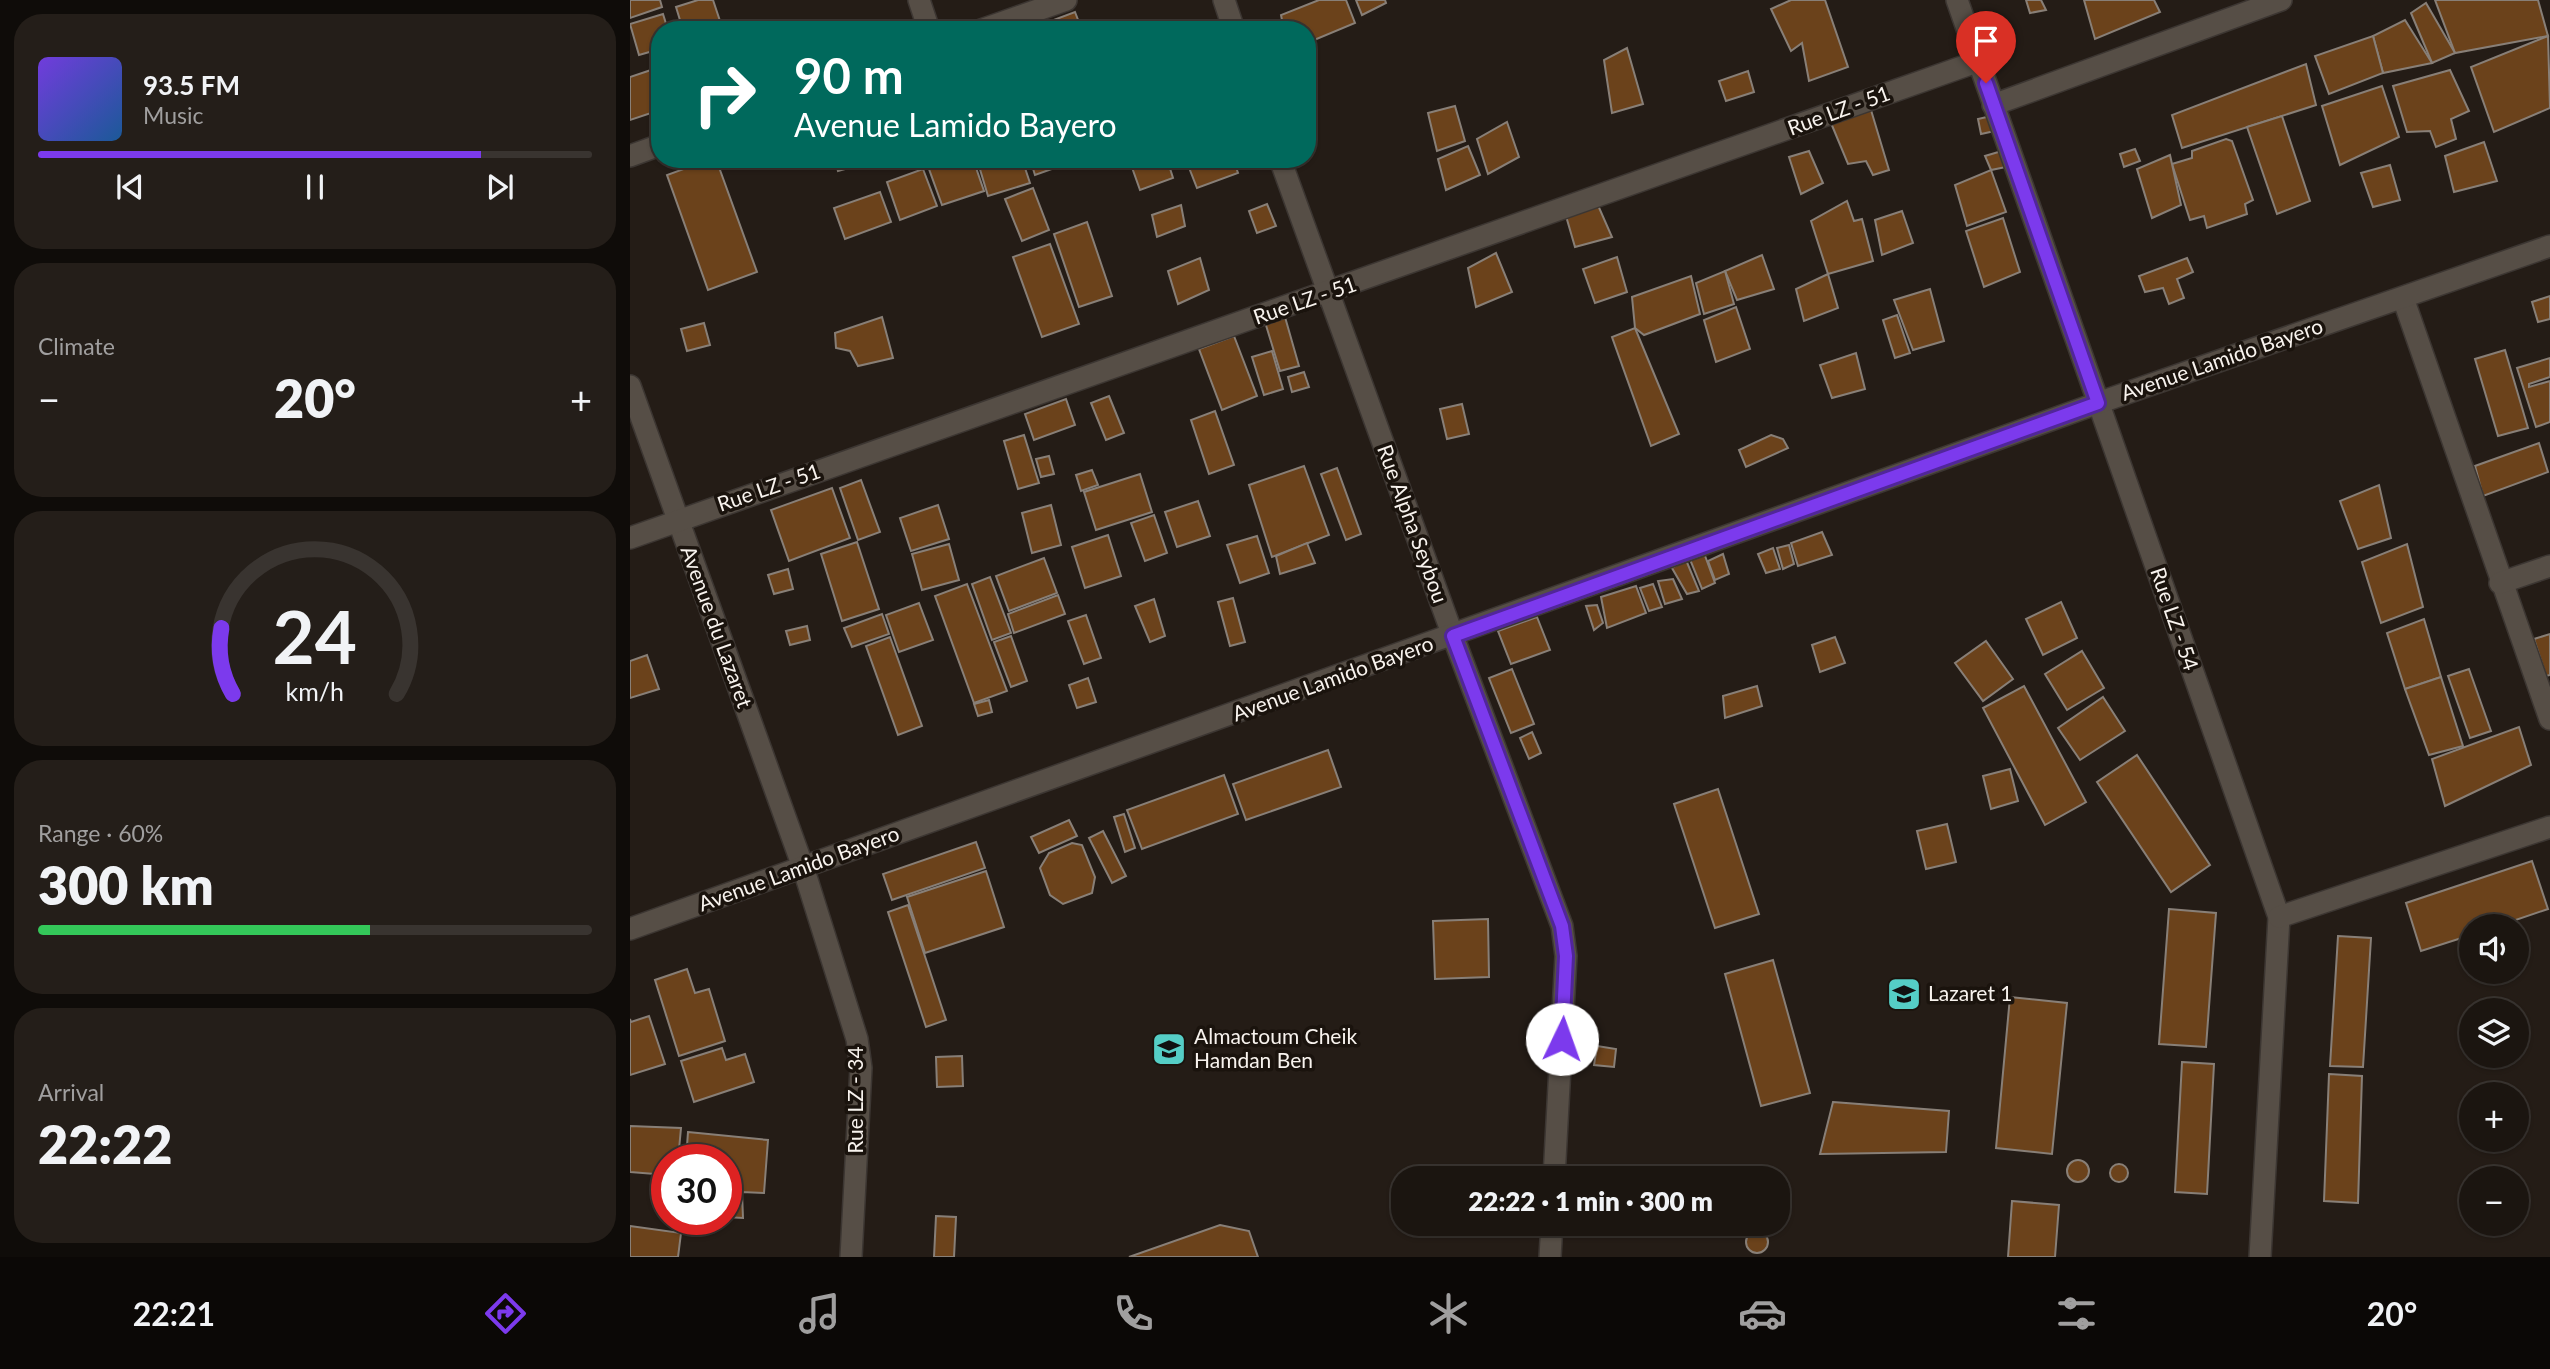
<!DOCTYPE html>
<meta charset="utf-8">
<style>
:root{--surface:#1b1510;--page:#241e19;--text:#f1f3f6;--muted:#a09f9f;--line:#393430;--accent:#7c3aed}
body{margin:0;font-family:Lato,sans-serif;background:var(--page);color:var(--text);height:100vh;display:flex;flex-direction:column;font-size:26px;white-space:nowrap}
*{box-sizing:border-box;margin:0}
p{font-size:23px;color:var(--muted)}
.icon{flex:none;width:38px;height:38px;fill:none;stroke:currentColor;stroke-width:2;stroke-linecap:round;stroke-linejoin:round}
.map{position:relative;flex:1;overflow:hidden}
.details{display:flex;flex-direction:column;gap:14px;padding:14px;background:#0f0c09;width:630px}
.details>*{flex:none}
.hud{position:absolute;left:21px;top:21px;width:665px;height:147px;border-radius:28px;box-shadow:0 2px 5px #0004,0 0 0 2px var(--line);background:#00695c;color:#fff;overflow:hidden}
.fabs{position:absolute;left:1829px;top:914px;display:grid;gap:14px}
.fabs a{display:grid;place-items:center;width:70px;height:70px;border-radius:50%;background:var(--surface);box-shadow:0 2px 5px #0004,0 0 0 2px var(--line);font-size:35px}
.speed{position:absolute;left:21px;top:1144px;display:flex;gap:14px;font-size:35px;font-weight:700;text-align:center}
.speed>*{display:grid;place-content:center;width:91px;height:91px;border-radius:50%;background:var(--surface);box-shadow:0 2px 5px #0004,0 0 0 2px var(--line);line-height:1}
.speed .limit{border:10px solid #d22;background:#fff;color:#111}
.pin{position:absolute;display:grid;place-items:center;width:60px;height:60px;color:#fff;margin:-72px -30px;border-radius:50% 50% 50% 0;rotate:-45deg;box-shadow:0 0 7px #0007}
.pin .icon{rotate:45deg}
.me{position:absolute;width:77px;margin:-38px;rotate:3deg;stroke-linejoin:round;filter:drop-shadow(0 0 5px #0008)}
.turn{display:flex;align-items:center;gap:24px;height:147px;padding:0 28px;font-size:32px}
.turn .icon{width:91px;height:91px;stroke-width:2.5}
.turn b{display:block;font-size:49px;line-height:60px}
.big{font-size:52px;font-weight:800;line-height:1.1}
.details .widget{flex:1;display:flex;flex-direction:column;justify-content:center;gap:10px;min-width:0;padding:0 24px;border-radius:28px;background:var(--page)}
.details .dial{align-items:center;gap:0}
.dial svg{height:182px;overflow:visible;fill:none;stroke:var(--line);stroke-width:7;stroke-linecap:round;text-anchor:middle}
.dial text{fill:var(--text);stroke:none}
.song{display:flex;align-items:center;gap:21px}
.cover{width:84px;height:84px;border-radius:10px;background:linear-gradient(135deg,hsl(260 70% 55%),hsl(210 70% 35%))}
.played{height:7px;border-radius:4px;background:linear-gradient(90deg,var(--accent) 80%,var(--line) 80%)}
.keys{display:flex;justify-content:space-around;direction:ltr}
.heat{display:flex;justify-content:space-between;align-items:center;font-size:38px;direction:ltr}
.charge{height:10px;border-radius:5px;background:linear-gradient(90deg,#34c759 60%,var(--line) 0)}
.trip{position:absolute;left:761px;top:1166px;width:399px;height:70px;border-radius:28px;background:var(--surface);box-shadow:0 2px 5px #0004,0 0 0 2px var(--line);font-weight:800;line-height:70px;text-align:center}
.tabs{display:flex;height:112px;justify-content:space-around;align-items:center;background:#0b0806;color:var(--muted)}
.tabs .icon{width:49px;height:49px}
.tabs .selected{color:var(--accent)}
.tabs b{font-size:32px;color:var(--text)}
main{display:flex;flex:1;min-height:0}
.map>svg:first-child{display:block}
</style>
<main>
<section class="details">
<div class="widget">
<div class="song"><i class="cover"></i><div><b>93.5 FM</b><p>Music</p></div></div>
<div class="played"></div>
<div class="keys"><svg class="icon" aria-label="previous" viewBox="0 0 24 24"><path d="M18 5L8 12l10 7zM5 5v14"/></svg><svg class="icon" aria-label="pause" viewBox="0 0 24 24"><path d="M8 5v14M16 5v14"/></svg><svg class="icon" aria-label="next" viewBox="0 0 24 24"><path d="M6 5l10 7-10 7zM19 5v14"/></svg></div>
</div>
<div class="widget"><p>Climate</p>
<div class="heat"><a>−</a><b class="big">20°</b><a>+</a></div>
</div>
<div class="widget dial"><svg viewBox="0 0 100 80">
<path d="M14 69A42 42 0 1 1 86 69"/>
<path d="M14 69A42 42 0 0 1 9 40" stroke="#7c3aed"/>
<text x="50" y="56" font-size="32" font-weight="700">24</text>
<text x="50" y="72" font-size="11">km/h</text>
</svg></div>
<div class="widget"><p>Range · 60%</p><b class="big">300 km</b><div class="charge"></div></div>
<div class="widget"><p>Arrival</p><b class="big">22:22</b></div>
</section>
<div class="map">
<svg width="1920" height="1257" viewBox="0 0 1920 1257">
<rect width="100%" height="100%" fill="#241c16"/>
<g fill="#6b421b" stroke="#887f77" stroke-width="2">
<path d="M0 0H30L32 7 0 18Z"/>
<path d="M68 0H83L93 30H53L46 7Z"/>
<path d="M689 0H716L725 23 677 43V30H654L651 15Z"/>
<path d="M726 0H755L756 3 732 15Z"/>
<path d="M1161 0H1195L1218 67 1179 81 1172 43 1161 51 1141 9Z"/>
<path d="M1396 0H1411L1416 10 1400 13Z"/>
<path d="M1454 0H1524L1530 12 1465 39Z"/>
<path d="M1805 0H1908L1918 36 1825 53Z"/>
<path d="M1796 3 1825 53 1802 63 1781 13Z"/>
<path d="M445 12 452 30H412L410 25Z"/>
<path d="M33 14 38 30H30V49L9 55 0 24Z"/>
<path d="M1775 20 1802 63 1753 73 1743 36Z"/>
<path d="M1743 36 1753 73 1699 94 1685 56Z"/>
<path d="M1918 36 1920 108 1864 132 1841 67Z"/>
<path d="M997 48 1013 104 982 113 974 60Z"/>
<path d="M1676 64 1686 105 1552 148 1542 115Z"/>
<path d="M30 67V110L0 120V77Z"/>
<path d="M1820 70 1839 111 1821 119 1826 139 1806 147 1800 131 1777 132 1763 86Z"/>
<path d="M1118 71 1124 92 1096 101 1089 81Z"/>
<path d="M1752 86 1769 137 1710 165 1692 106Z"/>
<path d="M825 106 835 141 807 151 798 113Z"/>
<path d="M1241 110 1259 170 1243 175 1236 161 1218 164 1201 123Z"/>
<path d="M1370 114 1374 129 1351 134 1348 119Z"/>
<path d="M1652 116 1680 201 1647 214 1617 127Z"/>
<path d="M877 122 889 157 858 174 847 139Z"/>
<path d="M1596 139 1602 141 1623 200 1615 204 1617 214 1577 228 1574 216 1560 220 1542 164 1562 158V151Z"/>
<path d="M1854 142 1867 181 1824 192 1815 156Z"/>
<path d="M838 146 850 175 816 190 808 159Z"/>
<path d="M1505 149 1510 161 1494 167 1490 154Z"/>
<path d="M1375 150 1376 167 1361 170 1355 156Z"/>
<path d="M1179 151 1193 183 1171 194 1159 157Z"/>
<path d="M1540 155 1551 205 1522 218 1507 169Z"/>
<path d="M81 159H86L127 272 78 290 37 175Z"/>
<path d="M205 159H231L233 164 208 171Z"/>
<path d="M326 159H343L354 191 312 205 299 169Z"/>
<path d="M370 159H392L400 183 358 196 349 166Z"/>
<path d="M400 159H450L405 175Z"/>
<path d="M499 159H537L543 178 510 190Z"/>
<path d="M573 159H603L608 173 567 188 558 165Z"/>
<path d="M1760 165 1770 200 1743 207 1731 173Z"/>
<path d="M293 169 307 206 270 220 257 182Z"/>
<path d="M1361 170 1376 212 1337 226 1325 185Z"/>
<path d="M403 188 419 230 392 241 375 199Z"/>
<path d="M250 192 261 222 215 239 204 208Z"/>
<path d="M1217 201 1224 221 1232 219 1243 261 1198 274 1181 221Z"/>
<path d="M967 203 982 237 945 247 936 216Z"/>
<path d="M637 204 646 226 627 233 619 211Z"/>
<path d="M551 205 555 226 527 237 522 215Z"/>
<path d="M1272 211 1283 243 1252 255 1245 220Z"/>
<path d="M1373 218 1390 272 1354 287 1336 231Z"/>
<path d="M457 222 482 296 449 307 424 234Z"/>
<path d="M420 244 449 324 412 337 383 257Z"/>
<path d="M866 253 882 292 846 307 838 268Z"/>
<path d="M1132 255 1144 289 1107 300 1095 271Z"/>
<path d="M987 257 997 292 965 303 953 269Z"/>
<path d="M570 258 579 290 548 304 538 271Z"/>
<path d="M1557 258 1563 272 1547 279 1554 298 1539 304 1533 288 1515 292 1509 276Z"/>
<path d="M1095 271 1104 304 1074 314 1066 283Z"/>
<path d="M1198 274 1208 308 1174 321 1166 289Z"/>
<path d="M1061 276 1070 314 1014 335 1005 328 1002 297Z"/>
<path d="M1300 289 1314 341 1283 350 1264 300Z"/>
<path d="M1920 296V319L1908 322 1902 302Z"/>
<path d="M1106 307 1120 349 1086 362 1074 320Z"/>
<path d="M1267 315 1280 353 1265 358 1253 320Z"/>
<path d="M252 317 263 358 228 366 220 351 206 348 205 333Z"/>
<path d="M655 317 669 366 650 371 635 322Z"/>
<path d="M74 323 80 345 57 351 51 329Z"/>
<path d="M1005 328 1049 434 1021 446 982 337Z"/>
<path d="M604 336 627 396 592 410 569 349Z"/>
<path d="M1875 350 1898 428 1868 436 1845 359Z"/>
<path d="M642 351 653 389 634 395 622 357Z"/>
<path d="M1226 353 1235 389 1202 398 1190 365Z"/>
<path d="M1920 358V377L1899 384V387L1920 381V422L1906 427 1887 368Z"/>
<path d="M674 372 679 387 662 392 658 377Z"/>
<path d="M479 396 494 433 476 440 461 403Z"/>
<path d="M436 399 445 425 404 440 395 414Z"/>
<path d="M832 404 839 434 817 439 810 409Z"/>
<path d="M585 411 604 465 579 474 561 420Z"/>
<path d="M394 435 409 483 388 489 374 441Z"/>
<path d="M1141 435 1153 439 1158 448 1116 467 1109 450Z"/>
<path d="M1909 443 1918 472 1853 496 1845 466Z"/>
<path d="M419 456 424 474 411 477 406 459Z"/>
<path d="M674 466 699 535 642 557 619 485Z"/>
<path d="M707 468 731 534 716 540 691 474Z"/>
<path d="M462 470 468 485 451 491 446 475Z"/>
<path d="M510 474 522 512 466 530 454 492Z"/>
<path d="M231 480 250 532 228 540 210 488Z"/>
<path d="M1749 485 1761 538 1728 549 1710 501Z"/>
<path d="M202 488 220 538 159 561 141 510Z"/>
<path d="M568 501 580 536 547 547 535 512Z"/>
<path d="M308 505 319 539 281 551 270 518Z"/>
<path d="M421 505 431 545 402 553 392 513Z"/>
<path d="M524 515 537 553 515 561 501 523Z"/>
<path d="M1192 532 1202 555 1168 566 1161 543Z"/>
<path d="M478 535 491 576 455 588 442 547Z"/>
<path d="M627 536 639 573 610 583 597 545Z"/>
<path d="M227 542 249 609 212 621 191 554Z"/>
<path d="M677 543 685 563 650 574 646 556Z"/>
<path d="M319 544 329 580 292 590 282 554Z"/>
<path d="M1777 544 1793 607 1751 623 1732 562Z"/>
<path d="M1159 545 1164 564 1153 569 1147 548Z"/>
<path d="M1143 548 1150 569 1136 573 1128 554Z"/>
<path d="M1074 553 1085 583 1072 589 1059 557Z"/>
<path d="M1093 554 1099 574 1085 580 1078 561Z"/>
<path d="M414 558 427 593 379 611 366 576Z"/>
<path d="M1056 560 1069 591 1057 594 1042 568Z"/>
<path d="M158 569 163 589 144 594 138 575Z"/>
<path d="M360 577 381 633 362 640 342 584Z"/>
<path d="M1043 579 1052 599 1035 604 1028 581Z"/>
<path d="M337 584 377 691 344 703 305 596Z"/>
<path d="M1023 584 1032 607 1019 611 1010 588Z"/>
<path d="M1006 586 1016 613 977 628 971 597Z"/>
<path d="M428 595 435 614 384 633 378 614Z"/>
<path d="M603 598 615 642 600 646 588 602Z"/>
<path d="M524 599 535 636 520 642 505 606Z"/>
<path d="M1431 602 1447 638 1413 655 1396 619Z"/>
<path d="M289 603 303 640 269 652 256 615Z"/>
<path d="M967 605 973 623 964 630 956 606Z"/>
<path d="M252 614 259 634 222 647 214 628Z"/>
<path d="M456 615 471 658 454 664 438 621Z"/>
<path d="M907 617 920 650 881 664 868 631Z"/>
<path d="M1794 619 1811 677 1775 689 1757 633Z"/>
<path d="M177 626 180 640 160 645 156 631Z"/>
<path d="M1920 634V675L1916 676 1904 639Z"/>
<path d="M381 636 397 681 381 687 364 642Z"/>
<path d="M260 637 292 726 268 735 236 646Z"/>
<path d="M1205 637 1215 663 1190 672 1182 645Z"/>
<path d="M1356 641 1383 679 1353 701 1325 663Z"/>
<path d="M1452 651 1474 688 1437 710 1415 674Z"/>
<path d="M17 655 29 689 0 698V661Z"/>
<path d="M882 669 904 724 881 733 859 678Z"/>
<path d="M1839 669 1861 731 1840 738 1818 676Z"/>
<path d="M1811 677 1833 746 1799 755 1775 689Z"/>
<path d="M458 678 466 702 447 708 439 685Z"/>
<path d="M1127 686 1132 706 1095 718 1093 696Z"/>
<path d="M1394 686 1456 802 1415 825 1353 708Z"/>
<path d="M1473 697 1495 731 1450 760 1428 728Z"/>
<path d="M359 700 362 712 348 716 344 704Z"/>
<path d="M1889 727 1901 765 1815 806 1802 759Z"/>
<path d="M902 732 911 753 899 759 890 738Z"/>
<path d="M698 750 711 787 616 820 603 784Z"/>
<path d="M1507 755 1580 865 1541 892 1467 782Z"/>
<path d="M1380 769 1388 801 1361 809 1353 776Z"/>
<path d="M594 775 608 814 512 849 497 810Z"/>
<path d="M1088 789 1129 914 1085 928 1044 804Z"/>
<path d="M494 814 505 848 495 852 484 817Z"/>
<path d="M439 820 447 836 409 853 401 837Z"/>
<path d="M1317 824 1326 862 1296 869 1287 831Z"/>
<path d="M473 831 496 876 482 883 459 838Z"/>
<path d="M346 842 355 868 262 900 253 874Z"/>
<path d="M442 843 452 845 465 877 462 893 433 904 420 895 410 868 419 853Z"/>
<path d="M1902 861 1918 909 1868 926H1841V935L1791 951 1776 903Z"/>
<path d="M356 871 374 927 295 953 277 897Z"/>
<path d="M278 905 316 1020 296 1027 258 912Z"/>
<path d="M1539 909 1586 913 1576 1047 1529 1044Z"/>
<path d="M858 919 859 977 805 979 803 921Z"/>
<path d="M1708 936 1741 938 1733 1067 1700 1066Z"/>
<path d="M1143 960 1180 1093 1131 1106 1095 974Z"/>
<path d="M57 969 65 993 79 989 95 1041 49 1056 25 980Z"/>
<path d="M1380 997 1437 1003 1422 1154 1366 1148Z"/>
<path d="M19 1016 35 1064 0 1075V1019L1 1022Z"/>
<path d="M967 1046 986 1049 984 1067 964 1065Z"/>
<path d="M92 1048 96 1060 115 1054 124 1082 64 1102 51 1061Z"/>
<path d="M332 1056 333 1086 307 1087 306 1057Z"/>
<path d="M1552 1062 1584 1064 1577 1194 1545 1192Z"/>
<path d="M1699 1074 1732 1076 1728 1203 1694 1201Z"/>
<path d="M1203 1102 1319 1111 1316 1152 1190 1154Z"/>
<path d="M0 1126 51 1128 48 1160H37V1175L0 1172Z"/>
<path d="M58 1132 138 1140 134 1193 112 1192 113 1218 96 1217V1160H56Z"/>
<circle cx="1448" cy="1171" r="11"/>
<circle cx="1489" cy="1173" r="9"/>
<path d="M1382 1201 1429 1205 1425 1257H1378Z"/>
<path d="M306 1216 326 1217 324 1257H304Z"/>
<path d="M590 1225 619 1231 628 1257H499Z"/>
<path d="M0 1226 51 1233 48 1257H0Z"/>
<circle cx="1127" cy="1242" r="11"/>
</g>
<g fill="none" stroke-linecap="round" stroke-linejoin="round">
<g stroke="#3c3632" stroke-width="24">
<g id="minor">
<path d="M289 0 299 30"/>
<path d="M594 0 604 30"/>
<path d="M1327 0 1649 917 1630 1257"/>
<path d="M351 30 436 0"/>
<path d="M1363 105 1651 0"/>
<path d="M0 156 30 145"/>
<path d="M650 159 823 636 932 926 936 956 924 1178"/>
<path d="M1773 298 1920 719"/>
<path d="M0 386 173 867 227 1039 231 1068 221 1257"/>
<path d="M0 538 1349 61"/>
<path d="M1870 583 1920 566"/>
<path d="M1649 917 1920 827"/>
<path d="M0 929 1468 403 1920 246"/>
<path d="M920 1257 922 1223"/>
</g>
</g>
<use href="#minor" stroke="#564e46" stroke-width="21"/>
</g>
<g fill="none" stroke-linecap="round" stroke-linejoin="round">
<g stroke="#51269a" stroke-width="18">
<path id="route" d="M932 1039 936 956 932 926 823 636 1468 403 1356 83"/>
</g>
<use href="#route" stroke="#7c3aed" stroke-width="12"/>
</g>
<defs>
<g id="school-square" transform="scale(1.75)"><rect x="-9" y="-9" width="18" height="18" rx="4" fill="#55cec6" stroke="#1a130d"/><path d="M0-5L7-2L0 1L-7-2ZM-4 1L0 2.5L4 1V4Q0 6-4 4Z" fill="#111"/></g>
</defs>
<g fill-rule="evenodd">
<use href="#school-square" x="1274" y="994"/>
<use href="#school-square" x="539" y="1049"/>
</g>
<g text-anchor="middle" stroke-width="7" stroke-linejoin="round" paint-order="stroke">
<g font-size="21" fill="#f8f3ee" stroke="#1a130d">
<text transform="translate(1209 111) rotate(-20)" y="7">Rue LZ - 51</text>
<text transform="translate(675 301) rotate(-19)" y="7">Rue LZ - 51</text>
<text transform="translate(1592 360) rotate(-19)" y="7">Avenue Lamido Bayero</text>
<text transform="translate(139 488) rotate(-19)" y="7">Rue LZ - 51</text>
<text transform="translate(782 524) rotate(70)" y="7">Rue Alpha Seybou</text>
<text transform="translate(1544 619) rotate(71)" y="7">Rue LZ - 54</text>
<text transform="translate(86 627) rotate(70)" y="7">Avenue du Lazaret</text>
<text transform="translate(703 679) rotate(-20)" y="7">Avenue Lamido Bayero</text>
<text transform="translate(169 869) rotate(-20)" y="7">Avenue Lamido Bayero</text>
<text transform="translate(226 1100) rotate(-90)" y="7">Rue LZ - 34</text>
</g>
<g font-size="21" fill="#f8f3ee" stroke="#1a130d" text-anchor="start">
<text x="1298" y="1001">Lazaret 1</text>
<text x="564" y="1044">Almactoum Cheik<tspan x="564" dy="24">Hamdan Ben</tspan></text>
</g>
</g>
</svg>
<div class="fabs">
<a><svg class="icon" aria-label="sound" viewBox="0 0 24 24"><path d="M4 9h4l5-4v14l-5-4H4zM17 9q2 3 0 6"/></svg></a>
<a><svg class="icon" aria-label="layers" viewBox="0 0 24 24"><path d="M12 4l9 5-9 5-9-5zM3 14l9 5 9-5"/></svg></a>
<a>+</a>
<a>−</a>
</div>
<div class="speed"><div class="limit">30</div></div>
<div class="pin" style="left:1356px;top:83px;background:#d93025"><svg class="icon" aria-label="arrive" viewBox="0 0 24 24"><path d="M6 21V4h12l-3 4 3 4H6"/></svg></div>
<svg class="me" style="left:932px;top:1039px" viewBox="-20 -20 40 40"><circle r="19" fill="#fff"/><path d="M0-13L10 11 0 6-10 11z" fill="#7c3aed"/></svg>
<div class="trip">22:22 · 1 min · 300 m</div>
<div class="hud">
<div class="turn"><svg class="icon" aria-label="right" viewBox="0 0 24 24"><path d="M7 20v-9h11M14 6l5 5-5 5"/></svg><div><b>90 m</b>Avenue Lamido Bayero</div></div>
</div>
</div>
</main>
<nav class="tabs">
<b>22:21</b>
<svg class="icon selected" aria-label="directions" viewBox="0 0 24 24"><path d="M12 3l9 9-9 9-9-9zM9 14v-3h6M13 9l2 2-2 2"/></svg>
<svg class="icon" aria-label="music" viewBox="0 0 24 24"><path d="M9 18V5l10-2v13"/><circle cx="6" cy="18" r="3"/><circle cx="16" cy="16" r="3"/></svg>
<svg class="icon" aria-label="phone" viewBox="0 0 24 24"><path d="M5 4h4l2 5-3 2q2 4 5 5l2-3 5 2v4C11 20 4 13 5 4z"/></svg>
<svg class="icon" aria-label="climate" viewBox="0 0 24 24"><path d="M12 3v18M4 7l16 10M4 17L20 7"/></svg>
<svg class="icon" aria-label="car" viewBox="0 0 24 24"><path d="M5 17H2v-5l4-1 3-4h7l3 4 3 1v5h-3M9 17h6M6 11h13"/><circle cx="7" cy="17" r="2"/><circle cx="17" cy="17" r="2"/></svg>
<svg class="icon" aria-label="filters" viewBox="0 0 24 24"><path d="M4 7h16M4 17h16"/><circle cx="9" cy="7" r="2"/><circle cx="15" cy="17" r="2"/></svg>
<b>20°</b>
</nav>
